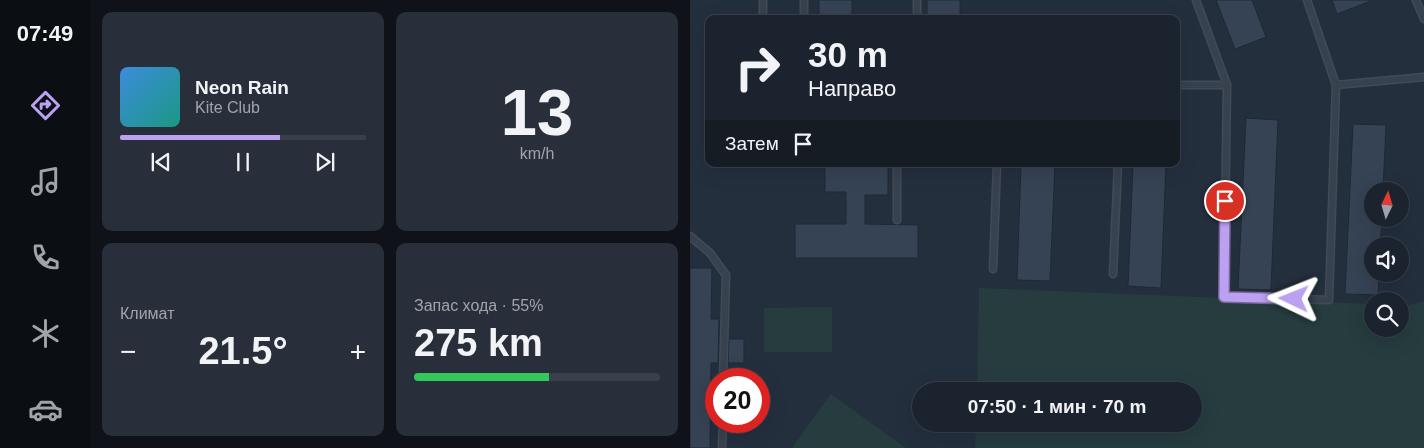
<!DOCTYPE html>
<html lang="ru">
<meta charset="utf-8">
<style>
:root{--surface:#1b232e;--page:#282f3a;--text:#f1f3f6;--muted:#a0a4aa;--line:#39404a;--accent:#bca0f2}
body{margin:0;font-family:Helvetica,sans-serif;background:var(--page);color:var(--text);height:100vh;display:flex;flex-direction:column;font-size:19px;white-space:nowrap}
*{box-sizing:border-box;margin:0}
p{font-size:16px;color:var(--muted)}
.icon{flex:none;width:28px;height:28px;fill:none;stroke:currentColor;stroke-width:2;stroke-linecap:round;stroke-linejoin:round}
.map{position:relative;flex:1;overflow:hidden}
.drawer{display:flex;flex-direction:column;gap:12px;padding:12px;background:#0f1319;width:600px}
.drawer>*{flex:none}
.hud{position:absolute;left:15px;top:15px;width:475px;height:152px;border-radius:10px;box-shadow:0 5px 20px #0002,0 0 0 1px var(--line);background:#1b232e;color:var(--text);overflow:hidden}
.needle{width:32px;rotate:5deg}
.tools{position:absolute;left:674px;top:182px;display:grid;gap:10px}
.tools a{display:grid;place-items:center;width:45px;height:45px;border-radius:50%;background:var(--surface);box-shadow:0 5px 20px #0002,0 0 0 1px var(--line);font-size:25px}
.speed{position:absolute;left:15px;top:368px;display:flex;gap:10px;font-size:25px;font-weight:700;text-align:center}
.speed>*{display:grid;place-content:center;width:65px;height:65px;border-radius:50%;background:var(--surface);box-shadow:0 5px 20px #0002,0 0 0 1px var(--line);line-height:1}
.speed .limit{border:8px solid #d22;background:#fff;color:#111}
.pin{position:absolute;display:grid;place-items:center;width:42px;height:42px;color:#fff;margin:-21px;border:2px solid #fff;border-radius:50%;box-shadow:0 1px 5px #0007}
.me{position:absolute;width:55px;margin:-28px;rotate:272deg;stroke-linejoin:round;filter:drop-shadow(0 0 4px #0008)}
.turn{display:flex;align-items:center;gap:18px;height:105px;padding:0 20px;font-size:22px}
.turn .icon{width:65px;height:65px;stroke-width:2.5}
.turn b{display:block;font-size:35px;line-height:42px}
.then{display:flex;align-items:center;height:48px;padding:0 20px;background:#0003;gap:10px;font-size:19px}
.big{font-size:38px;font-weight:600;line-height:1.1}
.drawer .card{flex:1;display:flex;flex-direction:column;justify-content:center;gap:8px;min-width:0;padding:0 18px;border-radius:10px;background:var(--page)}
.drawer .dial{align-items:center;gap:0}
.dial b{font-size:65px;line-height:1}
.song{display:flex;align-items:center;gap:15px}
.cover{width:60px;height:60px;border-radius:8px;background:linear-gradient(135deg,hsl(210 70% 55%),hsl(170 70% 35%))}
.played{height:5px;border-radius:2px;background:linear-gradient(90deg,var(--accent) 65%,var(--line) 65%)}
.keys{display:flex;justify-content:space-around;direction:ltr}
.heat{display:flex;justify-content:space-between;align-items:center;font-size:28px;direction:ltr}
.charge{height:8px;border-radius:4px;background:linear-gradient(90deg,#34c759 55%,var(--line) 0)}
.drawer .tiles{flex:1;display:grid;gap:12px;grid-template-columns:repeat(2,1fr)}
.trip{position:absolute;left:222px;top:382px;width:290px;height:50px;border-radius:25px;background:var(--surface);box-shadow:0 5px 20px #0002,0 0 0 1px var(--line);font-weight:600;line-height:50px;text-align:center}
main{display:flex;flex:1;min-height:0}
.menu{display:flex;flex-direction:column;width:90px;justify-content:space-around;align-items:center;background:#0b0e12;color:var(--muted)}
.menu .icon{width:35px;height:35px}
.menu .selected{color:var(--accent)}
.menu b{font-size:22px;color:var(--text)}
.map>svg:first-child{display:block}
</style>
<main>
<nav class="menu">
<b>07:49</b>
<svg class="icon selected" aria-label="directions" viewBox="0 0 24 24"><path d="M12 3l9 9-9 9-9-9zM9 14v-3h6M13 9l2 2-2 2"/></svg>
<svg class="icon" aria-label="music" viewBox="0 0 24 24"><path d="M9 18V5l10-2v13"/><circle cx="6" cy="18" r="3"/><circle cx="16" cy="16" r="3"/></svg>
<svg class="icon" aria-label="phone" viewBox="0 0 24 24"><path d="M5 4h4l2 5-3 2q2 4 5 5l2-3 5 2v4C11 20 4 13 5 4z"/></svg>
<svg class="icon" aria-label="climate" viewBox="0 0 24 24"><path d="M12 3v18M4 7l16 10M4 17L20 7"/></svg>
<svg class="icon" aria-label="car" viewBox="0 0 24 24"><path d="M5 17H2v-5l4-1 3-4h7l3 4 3 1v5h-3M9 17h6M6 11h13"/><circle cx="7" cy="17" r="2"/><circle cx="17" cy="17" r="2"/></svg>
</nav>
<section class="drawer">
<div class="tiles">
<div class="card">
<div class="song"><i class="cover"></i><div><b>Neon Rain</b><p>Kite Club</p></div></div>
<div class="played"></div>
<div class="keys"><svg class="icon" aria-label="previous" viewBox="0 0 24 24"><path d="M18 5L8 12l10 7zM5 5v14"/></svg><svg class="icon" aria-label="pause" viewBox="0 0 24 24"><path d="M8 5v14M16 5v14"/></svg><svg class="icon" aria-label="next" viewBox="0 0 24 24"><path d="M6 5l10 7-10 7zM19 5v14"/></svg></div>
</div>
<div class="card dial"><b>13</b><p>km/h</p></div>
<div class="card"><p>Климат</p>
<div class="heat"><a>−</a><b class="big">21.5°</b><a>+</a></div>
</div>
<div class="card"><p>Запас хода · 55%</p><b class="big">275 km</b><div class="charge"></div></div>
</div>
</section>
<div class="map">
<svg width="734" height="448" viewBox="0 0 734 448">
<rect width="100%" height="100%" fill="#242f3e"/>
<g fill="#263c3f">
<path d="M289 288 682 304V329H710V306H717L734 301V448H285L286 424H504V391H287Z"/>
<path d="M142 307V352H74V308Z"/>
<path d="M141 394 216 448H102Z"/>
</g>
<g fill="#364354" stroke="#1f2835">
<path d="M129 0H162V18L129 17Z"/>
<rect x="237" y="0" width="33" height="19"/>
<path d="M526 0H562L576 37 545 49Z"/>
<path d="M642 0H681V1L647 14Z"/>
<path d="M556 118 588 120 581 290 548 289Z"/>
<path d="M663 124 696 125 693 191H682V219H692L690 246H682V274H689L688 295 655 294Z"/>
<path d="M135 164H198V195H175V224L228 225V258H105V224H156V192H135Z"/>
<path d="M331 164H365L360 281 327 280Z"/>
<path d="M443 164H476L471 288 438 286Z"/>
<path d="M0 268H22L21 319H29L28 363H21L20 448H0Z"/>
<path d="M39 339H54V363H38Z"/>
</g>
<g fill="none" stroke-linecap="round" stroke-linejoin="round">
<g stroke="#414a57" stroke-width="9">
<g id="lane">
<path d="M506 0 537 85 534 297 639 300 646 85 617 0"/>
<path d="M726 0 734 19"/>
<path d="M73 19V0"/>
<path d="M114 19V0"/>
<path d="M227 19V0"/>
<path d="M486 85H537"/>
<path d="M646 85 734 77"/>
<path d="M207 164V220"/>
<path d="M0 236 20 253 36 275 33 379"/>
<path d="M303 269 307 164"/>
<path d="M423 274 428 164"/>
<path d="M32 448 33 421"/>
</g>
</g>
<use href="#lane" stroke="#38414e" stroke-width="6"/>
</g>
<g fill="none" stroke-linecap="round" stroke-linejoin="round">
<g stroke="#7a689d" stroke-width="12">
<path id="route" d="M535 201 534 297 604 299"/>
</g>
<use href="#route" stroke="#bca0f2" stroke-width="9"/>
</g>
</svg>
<div class="tools">
<a><svg class="needle" viewBox="-14 -14 28 28"><path d="M0-13l5 13h-10z" fill="#e53935"/><path d="M0 13l5-13h-10z" fill="#a0a4aa"/></svg></a>
<a><svg class="icon" aria-label="sound" viewBox="0 0 24 24"><path d="M4 9h4l5-4v14l-5-4H4zM17 9q2 3 0 6"/></svg></a>
<a><svg class="icon" aria-label="search" viewBox="0 0 24 24"><circle cx="10" cy="10" r="6"/><path d="M15 15l6 6"/></svg></a>
</div>
<div class="speed"><div class="limit">20</div></div>
<div class="pin" style="left:535px;top:201px;background:#d93025"><svg class="icon" aria-label="arrive" viewBox="0 0 24 24"><path d="M6 21V4h12l-3 4 3 4H6"/></svg></div>
<svg class="me" style="left:604px;top:299px" viewBox="-20 -20 40 40"><path d="M0-17L14 15 0 8-14 15z" fill="#bca0f2" stroke="#fff" stroke-width="4"/></svg>
<div class="trip">07:50 · 1 мин · 70 m</div>
<div class="hud">
<div class="turn"><svg class="icon" aria-label="right" viewBox="0 0 24 24"><path d="M7 20v-9h11M14 6l5 5-5 5"/></svg><div><b>30 m</b>Направо</div></div>
<div class="then">Затем<svg class="icon" aria-label="arrive" viewBox="0 0 24 24"><path d="M6 21V4h12l-3 4 3 4H6"/></svg></div>
</div>
</div>
</main>
